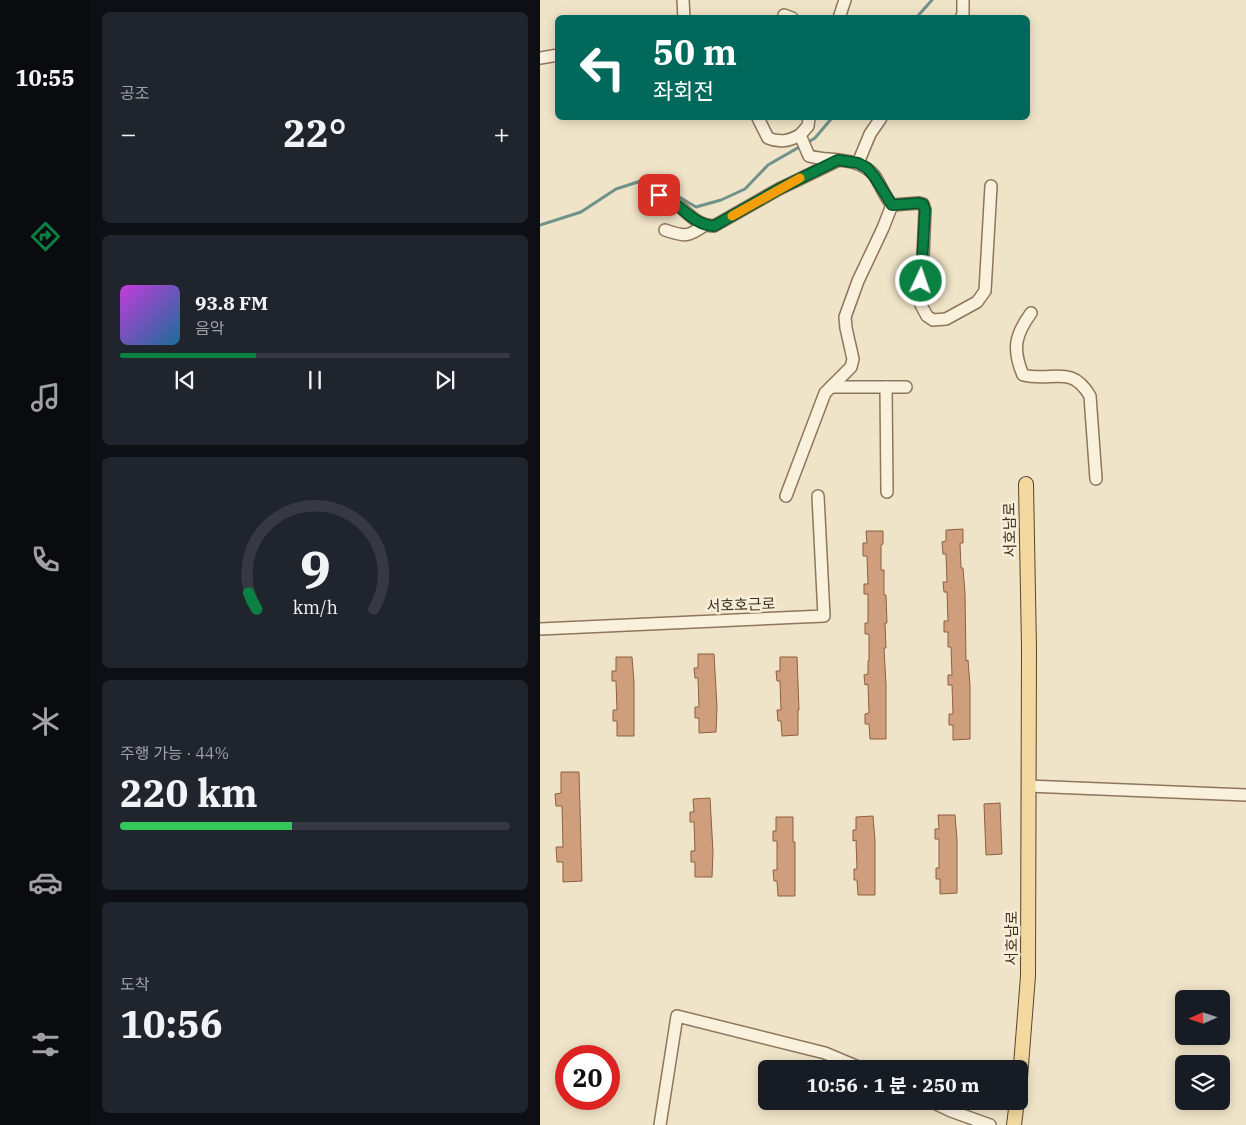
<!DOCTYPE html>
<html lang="ko">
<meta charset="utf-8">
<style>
:root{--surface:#171b24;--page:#20242c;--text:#f1f3f6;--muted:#9ea1a6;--line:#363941;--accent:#0b8043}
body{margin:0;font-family:"IBM Plex Serif","Noto Sans KR",serif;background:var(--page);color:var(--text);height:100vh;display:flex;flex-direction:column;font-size:19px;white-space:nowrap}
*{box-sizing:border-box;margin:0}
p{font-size:16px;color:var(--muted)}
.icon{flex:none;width:28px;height:28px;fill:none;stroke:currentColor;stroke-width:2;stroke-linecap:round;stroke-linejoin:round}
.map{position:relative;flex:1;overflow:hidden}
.side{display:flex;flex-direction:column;gap:12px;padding:12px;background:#0d0f14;width:450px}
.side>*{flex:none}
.banner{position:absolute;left:15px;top:15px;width:475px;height:105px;border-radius:8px;box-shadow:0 2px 12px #0003;background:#00695c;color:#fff;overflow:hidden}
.needle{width:32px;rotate:267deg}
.tools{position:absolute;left:635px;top:990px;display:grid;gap:10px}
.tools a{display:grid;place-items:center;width:55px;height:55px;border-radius:8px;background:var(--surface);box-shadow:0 2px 12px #0003;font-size:25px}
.speed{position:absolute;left:15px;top:1045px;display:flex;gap:10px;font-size:25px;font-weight:700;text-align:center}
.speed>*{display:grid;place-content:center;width:65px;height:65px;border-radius:50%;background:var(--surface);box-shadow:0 2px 12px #0003;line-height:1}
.speed .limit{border:8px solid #d22;background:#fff;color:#111}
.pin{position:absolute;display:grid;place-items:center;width:42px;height:42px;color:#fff;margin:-21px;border-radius:10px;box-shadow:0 2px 8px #0006}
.me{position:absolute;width:55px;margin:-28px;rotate:3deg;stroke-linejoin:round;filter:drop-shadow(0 0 4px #0008)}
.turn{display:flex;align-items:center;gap:18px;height:105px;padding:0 15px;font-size:22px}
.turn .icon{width:65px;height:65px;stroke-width:2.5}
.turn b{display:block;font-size:35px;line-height:42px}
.big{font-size:38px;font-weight:700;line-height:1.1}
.side .card{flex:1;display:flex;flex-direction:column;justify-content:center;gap:8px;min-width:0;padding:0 18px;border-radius:8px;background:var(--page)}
.side .dial{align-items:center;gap:0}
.dial svg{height:130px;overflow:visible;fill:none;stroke:var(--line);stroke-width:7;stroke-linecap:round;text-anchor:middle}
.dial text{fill:var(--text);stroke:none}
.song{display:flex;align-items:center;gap:15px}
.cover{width:60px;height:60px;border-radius:8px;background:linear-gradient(135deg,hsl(290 70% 55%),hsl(200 70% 35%))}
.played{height:5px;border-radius:2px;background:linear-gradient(90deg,var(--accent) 35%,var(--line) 35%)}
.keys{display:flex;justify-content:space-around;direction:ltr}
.heat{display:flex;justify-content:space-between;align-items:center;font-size:28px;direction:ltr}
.charge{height:8px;border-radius:4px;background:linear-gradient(90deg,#34c759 44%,var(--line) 0)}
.trip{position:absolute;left:218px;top:1060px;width:270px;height:50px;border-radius:8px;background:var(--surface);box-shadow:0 2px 12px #0003;font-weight:700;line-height:50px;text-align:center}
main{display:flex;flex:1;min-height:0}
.dock{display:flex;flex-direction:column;width:90px;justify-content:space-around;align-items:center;background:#090b0e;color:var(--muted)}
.dock .icon{width:35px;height:35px}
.dock .current{color:var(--accent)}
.dock b{font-size:22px;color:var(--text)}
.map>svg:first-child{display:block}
</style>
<main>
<nav class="dock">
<b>10:55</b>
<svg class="icon current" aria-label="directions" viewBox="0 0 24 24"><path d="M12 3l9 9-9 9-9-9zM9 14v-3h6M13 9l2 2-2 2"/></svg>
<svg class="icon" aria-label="music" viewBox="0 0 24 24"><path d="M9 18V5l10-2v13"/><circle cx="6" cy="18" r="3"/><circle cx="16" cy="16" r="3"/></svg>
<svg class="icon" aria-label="phone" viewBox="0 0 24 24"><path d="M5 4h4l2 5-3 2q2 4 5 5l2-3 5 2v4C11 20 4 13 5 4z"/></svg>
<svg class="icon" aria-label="climate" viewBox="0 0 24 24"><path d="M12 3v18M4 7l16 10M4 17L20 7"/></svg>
<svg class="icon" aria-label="car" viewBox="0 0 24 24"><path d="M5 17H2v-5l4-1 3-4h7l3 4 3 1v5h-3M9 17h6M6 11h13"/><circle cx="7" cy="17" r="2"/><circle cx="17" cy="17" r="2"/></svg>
<svg class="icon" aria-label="filters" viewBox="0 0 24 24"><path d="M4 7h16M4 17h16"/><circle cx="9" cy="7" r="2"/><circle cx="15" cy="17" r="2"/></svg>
</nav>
<section class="side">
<div class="card"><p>공조</p>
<div class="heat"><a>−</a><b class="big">22°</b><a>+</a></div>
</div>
<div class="card">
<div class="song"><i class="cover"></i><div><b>93.8 FM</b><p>음악</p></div></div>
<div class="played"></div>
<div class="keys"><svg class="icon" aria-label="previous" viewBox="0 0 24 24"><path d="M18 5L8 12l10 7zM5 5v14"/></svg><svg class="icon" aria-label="pause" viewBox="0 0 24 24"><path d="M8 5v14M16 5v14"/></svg><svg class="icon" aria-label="next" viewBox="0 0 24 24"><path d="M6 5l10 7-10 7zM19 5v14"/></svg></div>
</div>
<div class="card dial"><svg viewBox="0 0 100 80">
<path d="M14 69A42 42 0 1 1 86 69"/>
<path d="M14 69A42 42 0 0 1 9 59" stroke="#0b8043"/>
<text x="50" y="56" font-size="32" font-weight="700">9</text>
<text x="50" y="72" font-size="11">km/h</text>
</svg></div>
<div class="card"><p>주행 가능 · 44%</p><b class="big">220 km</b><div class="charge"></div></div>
<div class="card"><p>도착</p><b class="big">10:56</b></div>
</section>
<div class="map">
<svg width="706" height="1125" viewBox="0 0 706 1125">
<rect width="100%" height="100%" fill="#f0e4c8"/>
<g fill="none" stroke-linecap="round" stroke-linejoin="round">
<g stroke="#6f938a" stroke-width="3">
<path d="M376 18 392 0"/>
<path d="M267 143 275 138 292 118"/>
<path d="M0 225 41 212 76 189 104 180 119 185 156 207 181 200 205 189 228 165 261 146"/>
</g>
</g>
<g fill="#cf9f7d" stroke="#8d5f41">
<path d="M423 529V543H420L421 568H423L425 593 426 661 428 660 430 686V739L413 740V725H409V714H413L412 685H408V675H412L411 647H408V632H404V621H408L407 592H404L403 582H407L406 554H403L402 542 406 541V530Z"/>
<path d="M326 531H343V544L341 545V570H344V595H346L347 623H345L346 648H344L346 685V739H330L329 724H325V714L329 713 328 684 325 685 324 675 328 674V661H329V634H325V623H328V594H324V584H328L327 556H323V543H327Z"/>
<path d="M158 654H174L177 707 176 732 159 733V718H155V707H159L158 678H155L154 668H158Z"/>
<path d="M76 657H92L94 682V736H77V721H73V710H77L76 681H72V671H76Z"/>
<path d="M240 657H257L259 710H258V735L242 736 241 721H238L237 710H241L240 681H237L236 671H240Z"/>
<path d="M21 772H39L42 881 23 882V862H17L16 847H23L22 806H16L15 794 21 793Z"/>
<path d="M170 798 173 852 172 877H155V862H151V851H155L154 822H150V812H154L153 799Z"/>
<path d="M460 803 462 854 446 855 444 804Z"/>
<path d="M398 815H415L417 840V893L400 894V879H396V868H399V839H395V829H399Z"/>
<path d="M333 816 335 841V895H318L317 880H314V869H317L316 840 313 841V830H316V817Z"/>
<path d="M236 817H253V842H255V896H238L237 881H234L233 870H237V841H233V831H236Z"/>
</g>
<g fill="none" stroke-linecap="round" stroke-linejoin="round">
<g stroke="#8d765c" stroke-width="14">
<g id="minor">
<path d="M143 0 144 18"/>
<path d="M244 15 252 18"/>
<path d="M299 18 305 0"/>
<path d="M421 18 423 14V0"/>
<path d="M0 58 18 55"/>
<path d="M218 118 228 138C240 143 249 141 260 135"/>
<path d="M269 118 268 126 260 135 269 156C291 162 318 156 334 175 341 185 344 196 352 205L379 203 383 204 385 210 381 305 387 316 393 320 406 319 437 302 445 291 451 186"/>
<path d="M318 163 330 134 341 118"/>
<path d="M106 197C111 196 117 195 122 196 143 201 149 225 174 226L239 189 297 161"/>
<path d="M125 230C145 237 148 237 165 225"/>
<path d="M491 313C475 335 472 349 483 375 513 382 531 364 550 396L556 479"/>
<path d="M291 387H346L347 492"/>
<path d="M346 387H366"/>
<path d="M246 496 285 393 311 367 313 359 306 328 305 317 318 281 343 228 352 205"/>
<path d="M0 629 284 616 278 496"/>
<path d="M488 786 706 795"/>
<path d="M390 1101 411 1111 450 1125"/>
<path d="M120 1125 137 1016 285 1053 323 1069"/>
</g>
</g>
<g stroke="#5b4430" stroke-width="16">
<g id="major">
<path d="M479 1091 488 976 489 648 486 484"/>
<path d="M474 1125 477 1101"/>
</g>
</g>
<use href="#minor" stroke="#faf1dc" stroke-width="11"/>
<use href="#major" stroke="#f3d9a0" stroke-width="14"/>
</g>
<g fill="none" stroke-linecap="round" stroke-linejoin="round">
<g stroke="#07532c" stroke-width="12">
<path id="route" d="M119 195C140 201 151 225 174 226L239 189 298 160 318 163 327 168 334 176 352 205 379 203 383 204 385 210 381 281"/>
</g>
<use href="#route" stroke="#0b8043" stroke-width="9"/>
<path stroke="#f59e0b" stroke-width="9" d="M192 216 260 178"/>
</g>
<g text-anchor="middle" stroke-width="5" stroke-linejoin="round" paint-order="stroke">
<g font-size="15" fill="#3d2e20" stroke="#f7eed8">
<text transform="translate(470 530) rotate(-91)" y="5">서호남로</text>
<text transform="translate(201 605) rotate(-2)" y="5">서호호근로</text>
<text transform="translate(472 938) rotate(-90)" y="5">서호남로</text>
</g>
</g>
</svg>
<div class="tools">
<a><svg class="needle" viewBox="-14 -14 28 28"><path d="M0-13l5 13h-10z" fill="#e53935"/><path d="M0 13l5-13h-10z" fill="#9ea1a6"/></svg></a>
<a><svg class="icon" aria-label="layers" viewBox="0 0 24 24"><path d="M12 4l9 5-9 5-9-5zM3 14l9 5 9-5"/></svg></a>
</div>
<div class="speed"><div class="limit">20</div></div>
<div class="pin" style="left:119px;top:195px;background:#d93025"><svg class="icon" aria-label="arrive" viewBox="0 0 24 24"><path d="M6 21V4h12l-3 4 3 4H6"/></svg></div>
<svg class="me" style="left:381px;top:281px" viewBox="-20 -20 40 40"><circle r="17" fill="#0b8043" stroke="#fff" stroke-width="3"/><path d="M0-11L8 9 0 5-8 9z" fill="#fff"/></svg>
<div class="trip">10:56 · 1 분 · 250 m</div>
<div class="banner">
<div class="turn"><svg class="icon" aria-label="left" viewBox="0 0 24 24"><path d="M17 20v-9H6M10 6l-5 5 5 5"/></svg><div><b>50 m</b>좌회전</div></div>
</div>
</div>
</main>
